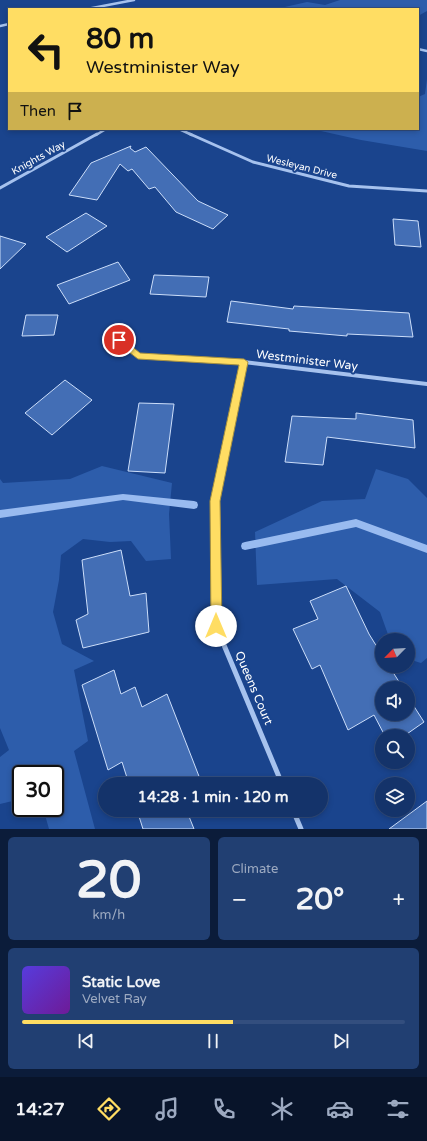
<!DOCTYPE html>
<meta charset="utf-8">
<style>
:root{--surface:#14336a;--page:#213f72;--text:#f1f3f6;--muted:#9daac1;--line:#334e7e;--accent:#ffdd63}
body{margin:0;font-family:"Varela Round",sans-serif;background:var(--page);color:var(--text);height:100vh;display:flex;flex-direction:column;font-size:15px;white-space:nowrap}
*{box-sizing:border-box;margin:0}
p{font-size:13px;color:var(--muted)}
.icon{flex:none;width:22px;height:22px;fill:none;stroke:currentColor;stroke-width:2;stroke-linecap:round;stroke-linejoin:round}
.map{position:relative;height:829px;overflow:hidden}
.details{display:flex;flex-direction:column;gap:8px;padding:8px;background:#0b1c3a;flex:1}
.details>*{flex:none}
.top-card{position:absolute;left:8px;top:8px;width:411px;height:122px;border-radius:0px;box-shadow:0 2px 6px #0003,0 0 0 1px var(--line);background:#ffdd63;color:#111;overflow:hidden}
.needle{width:26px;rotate:246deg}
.controls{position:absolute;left:375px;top:633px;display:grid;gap:8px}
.controls a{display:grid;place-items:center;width:40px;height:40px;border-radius:50%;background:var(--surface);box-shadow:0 2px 6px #0003,0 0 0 1px var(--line);font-size:20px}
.speed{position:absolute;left:12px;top:765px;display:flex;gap:8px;font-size:20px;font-weight:700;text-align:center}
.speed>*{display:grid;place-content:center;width:52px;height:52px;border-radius:50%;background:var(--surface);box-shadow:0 2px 6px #0003,0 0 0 1px var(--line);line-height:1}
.speed .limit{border:2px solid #111;border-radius:6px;background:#fff;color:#111}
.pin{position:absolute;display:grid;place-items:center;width:34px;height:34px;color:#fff;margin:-17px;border:2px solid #fff;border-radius:50%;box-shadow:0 1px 4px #0007}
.me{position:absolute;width:44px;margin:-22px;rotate:0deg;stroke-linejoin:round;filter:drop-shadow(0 0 3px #0008)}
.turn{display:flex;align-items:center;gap:14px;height:84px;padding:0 12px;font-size:18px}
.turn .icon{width:52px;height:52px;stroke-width:2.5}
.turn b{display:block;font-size:28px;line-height:34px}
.then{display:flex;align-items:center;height:38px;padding:0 12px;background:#0003;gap:8px;font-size:15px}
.big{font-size:30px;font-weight:800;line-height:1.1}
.details .widget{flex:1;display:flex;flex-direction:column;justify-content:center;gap:6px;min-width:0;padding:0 14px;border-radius:6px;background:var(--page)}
.details .dial{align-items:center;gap:0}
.dial b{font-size:52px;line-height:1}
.song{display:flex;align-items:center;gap:12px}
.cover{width:48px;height:48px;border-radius:6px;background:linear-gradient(135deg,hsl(250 70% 55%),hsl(280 70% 35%))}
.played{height:4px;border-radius:2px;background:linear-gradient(90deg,var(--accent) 55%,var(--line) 55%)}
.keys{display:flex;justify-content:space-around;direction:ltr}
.heat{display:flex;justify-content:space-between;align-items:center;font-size:22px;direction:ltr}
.details .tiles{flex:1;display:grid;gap:8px;grid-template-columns:1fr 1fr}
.widget:last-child{grid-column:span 2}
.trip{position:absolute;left:98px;top:777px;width:230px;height:40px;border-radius:20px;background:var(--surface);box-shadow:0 2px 6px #0003,0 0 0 1px var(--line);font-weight:800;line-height:40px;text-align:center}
.menu{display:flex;height:64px;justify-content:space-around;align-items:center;background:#08142a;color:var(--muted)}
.menu .icon{width:28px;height:28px}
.menu .current{color:var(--accent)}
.menu b{font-size:18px;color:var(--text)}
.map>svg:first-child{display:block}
</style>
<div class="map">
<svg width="427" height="829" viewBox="0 0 427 829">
<rect width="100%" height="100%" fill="#1a448d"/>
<g fill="#2d5dab">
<path d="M340 0H427V11L418 16V9H276L307 2 325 5Z"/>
<path d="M427 79V151L361 140 312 129H418V97L425 94Z"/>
<path d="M102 466 172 483 169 514 171 559 146 561 131 541 110 542 83 539 61 555 59 580 53 612 62 644 94 661 74 670 88 741 74 751 95 829H49L43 808H55V774H21V799L0 804V757L9 750 0 728V479L3 483 70 479Z"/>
<path d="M376 469 408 479 427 498V658L421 663 408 659V640H390L380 612 337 579 257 585 255 532 322 501 365 499Z"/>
</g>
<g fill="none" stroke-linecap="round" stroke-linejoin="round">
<g fill="#99bbf0" fill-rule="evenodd">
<path d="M123 494 194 501 197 502 198 505 197 508 194 509 123 500 0 518V510Z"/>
<path d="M356 519 427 545V553L356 527 245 550 242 549 241 546 242 543 245 542Z"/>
</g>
</g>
<g fill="#436eb5" stroke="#ccdefa">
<path d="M131 146 130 148 135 152 146 147 198 201 228 215 213 229 176 212 155 187 149 189 132 169 128 171 120 164 97 200 69 195 91 163Z"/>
<path d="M86 213 107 226 67 252 46 237Z"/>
<path d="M393 219 418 221 421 247 395 245Z"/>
<path d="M0 236 26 244 0 269Z"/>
<path d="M118 262 130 280 69 304 57 285Z"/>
<path d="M154 275 209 277 206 297 150 294Z"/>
<path d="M231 301 293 309 294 306 409 313 413 337 347 334V336L289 331V329L227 322Z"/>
<path d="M26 315H58L54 335 22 336Z"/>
<path d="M65 380 92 400 52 435 25 413Z"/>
<path d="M139 403 174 404 165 473 128 471Z"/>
<path d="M356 413 413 420 415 448 327 437 323 465 285 462 292 416 356 419Z"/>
<path d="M121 550 130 596 146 593 149 632 83 648 76 620 88 614 82 560Z"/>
<path d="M346 586 369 634 382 655V666H389L403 688H382V714H408V697L424 722 404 736H385L374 715 348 730 320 665 312 669 293 629 318 619 310 601Z"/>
<path d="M114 670 121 694 135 687 142 707 167 694 202 784H129L122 762 108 770 82 685Z"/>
<path d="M427 801V829H389Z"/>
<path d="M137 810H196L188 814 194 829H143Z"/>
</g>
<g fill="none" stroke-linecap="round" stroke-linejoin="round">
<g stroke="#a6c2ee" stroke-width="2.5">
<path d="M87 9 134 0"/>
<path d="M0 26 9 24"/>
<path d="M418 49 427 51"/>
<path d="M179 129 192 135"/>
<path d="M96 135 106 129"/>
</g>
<g stroke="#a6c2ee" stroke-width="3">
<path d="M190 134 253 162 349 186 427 191"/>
<path d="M0 188 97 134"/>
</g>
<g stroke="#a6c2ee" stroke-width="4">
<path d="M119 340 138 356 244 362 427 384"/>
<path d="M215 536V501L244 362"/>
</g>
<g stroke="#a6c2ee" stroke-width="5">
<path d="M215 535 216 626 282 784"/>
<path d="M293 810 301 829"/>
</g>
</g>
<path fill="#ffdd63" stroke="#a69040" d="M119 336 140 353 244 359 248 362 220 501 222 626 220 631 216 632 212 631 211 626 210 501 239 365 138 359 116 342V337Z"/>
<g text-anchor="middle" stroke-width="4" stroke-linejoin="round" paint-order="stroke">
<g font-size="10" fill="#fff" stroke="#1a448d">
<text transform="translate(38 157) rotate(-29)" y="4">Knights Way</text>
<text transform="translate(302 166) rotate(14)" y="4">Wesleyan Drive</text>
</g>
<g font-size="12" fill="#fff" stroke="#1a448d">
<text transform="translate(307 360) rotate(7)" y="4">Westminister Way</text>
<text transform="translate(254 688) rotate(67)" y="4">Queens Court</text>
</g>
</g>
</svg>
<div class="controls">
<a><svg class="needle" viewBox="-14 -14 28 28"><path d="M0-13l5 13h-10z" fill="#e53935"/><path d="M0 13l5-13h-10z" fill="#9daac1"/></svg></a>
<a><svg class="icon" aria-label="sound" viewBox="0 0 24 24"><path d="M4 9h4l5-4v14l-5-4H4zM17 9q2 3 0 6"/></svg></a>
<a><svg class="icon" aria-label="search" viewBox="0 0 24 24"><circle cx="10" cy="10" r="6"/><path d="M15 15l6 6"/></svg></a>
<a><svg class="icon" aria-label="layers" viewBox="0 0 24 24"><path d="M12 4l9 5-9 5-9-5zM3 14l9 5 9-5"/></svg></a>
</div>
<div class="speed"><div class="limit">30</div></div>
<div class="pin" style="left:119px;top:340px;background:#d93025"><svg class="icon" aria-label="arrive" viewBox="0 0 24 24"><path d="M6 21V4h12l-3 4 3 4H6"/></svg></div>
<svg class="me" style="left:216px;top:626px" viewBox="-20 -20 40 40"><circle r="19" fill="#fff"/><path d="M0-13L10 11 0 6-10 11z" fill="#ffdd63"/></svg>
<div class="trip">14:28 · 1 min · 120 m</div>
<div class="top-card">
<div class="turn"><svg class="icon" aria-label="left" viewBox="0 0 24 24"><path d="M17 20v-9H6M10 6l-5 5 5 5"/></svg><div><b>80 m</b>Westminister Way</div></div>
<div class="then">Then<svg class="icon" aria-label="arrive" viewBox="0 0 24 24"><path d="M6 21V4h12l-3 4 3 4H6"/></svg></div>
</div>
</div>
<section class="details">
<div class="tiles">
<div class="widget dial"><b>20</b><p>km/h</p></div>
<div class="widget"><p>Climate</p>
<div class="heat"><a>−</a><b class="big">20°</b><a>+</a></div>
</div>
<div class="widget">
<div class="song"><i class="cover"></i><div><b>Static Love</b><p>Velvet Ray</p></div></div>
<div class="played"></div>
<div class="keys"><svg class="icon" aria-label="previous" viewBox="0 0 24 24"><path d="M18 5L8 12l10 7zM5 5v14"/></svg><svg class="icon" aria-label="pause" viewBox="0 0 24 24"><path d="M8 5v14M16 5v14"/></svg><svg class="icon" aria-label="next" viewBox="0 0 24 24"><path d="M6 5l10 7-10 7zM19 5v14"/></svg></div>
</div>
</div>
</section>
<nav class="menu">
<b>14:27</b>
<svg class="icon current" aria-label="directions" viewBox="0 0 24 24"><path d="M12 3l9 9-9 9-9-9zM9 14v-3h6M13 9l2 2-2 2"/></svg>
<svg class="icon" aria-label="music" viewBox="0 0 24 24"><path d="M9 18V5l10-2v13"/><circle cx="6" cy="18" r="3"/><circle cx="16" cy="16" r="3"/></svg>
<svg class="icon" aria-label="phone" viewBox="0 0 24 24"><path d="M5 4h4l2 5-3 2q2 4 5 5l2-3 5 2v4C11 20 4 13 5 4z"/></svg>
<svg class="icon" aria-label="climate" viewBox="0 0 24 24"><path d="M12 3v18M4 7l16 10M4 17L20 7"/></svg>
<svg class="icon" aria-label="car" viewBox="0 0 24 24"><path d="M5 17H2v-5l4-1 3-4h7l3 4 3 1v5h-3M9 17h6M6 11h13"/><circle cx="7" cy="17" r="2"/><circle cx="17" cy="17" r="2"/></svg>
<svg class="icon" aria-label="filters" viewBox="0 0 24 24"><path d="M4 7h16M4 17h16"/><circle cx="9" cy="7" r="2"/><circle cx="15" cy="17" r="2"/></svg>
</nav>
